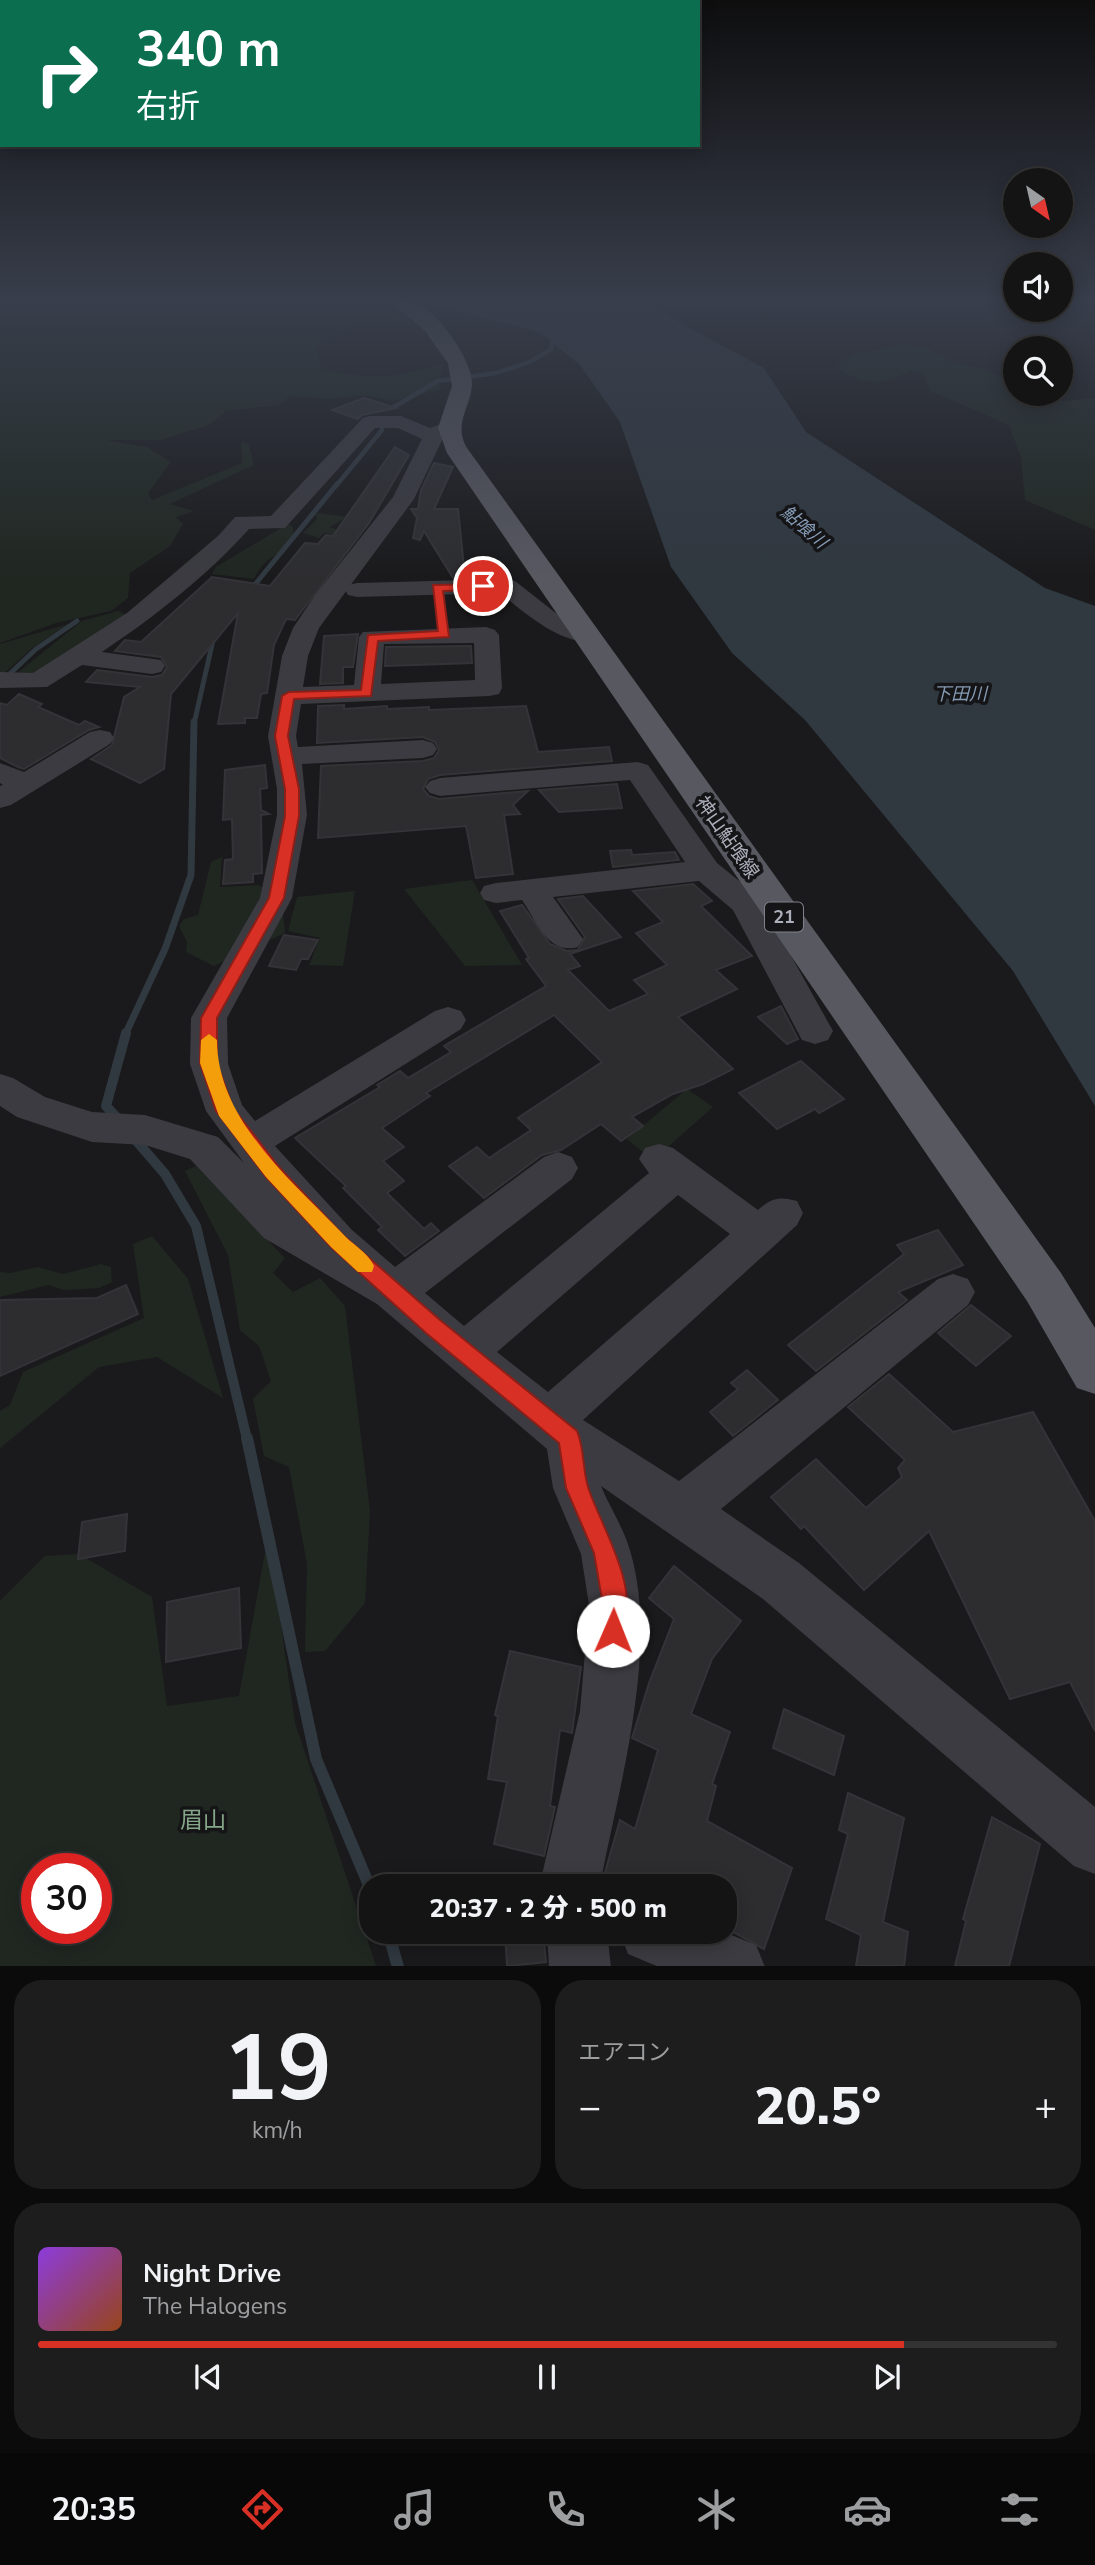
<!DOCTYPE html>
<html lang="ja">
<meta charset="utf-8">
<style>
:root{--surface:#141415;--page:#1d1d1e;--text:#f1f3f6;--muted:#9d9ea0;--line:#333334;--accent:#d93025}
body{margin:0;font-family:"Nunito Sans","Noto Sans JP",sans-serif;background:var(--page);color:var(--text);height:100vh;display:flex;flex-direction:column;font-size:26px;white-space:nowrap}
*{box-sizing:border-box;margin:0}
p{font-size:23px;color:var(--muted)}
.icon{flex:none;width:38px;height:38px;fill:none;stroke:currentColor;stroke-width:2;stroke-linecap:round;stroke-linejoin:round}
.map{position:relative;height:1966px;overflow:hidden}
.sheet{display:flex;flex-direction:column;gap:14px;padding:14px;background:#0b0b0c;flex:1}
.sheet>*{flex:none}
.guide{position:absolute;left:0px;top:0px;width:700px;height:147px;box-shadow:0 4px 18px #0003,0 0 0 2px var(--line);background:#0b6e4f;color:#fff;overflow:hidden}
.needle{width:46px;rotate:146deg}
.fabs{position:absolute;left:1003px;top:168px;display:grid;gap:14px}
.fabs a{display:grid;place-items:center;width:70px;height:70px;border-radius:50%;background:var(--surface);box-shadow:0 4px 18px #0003,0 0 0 2px var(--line);font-size:35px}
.speed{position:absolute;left:21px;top:1853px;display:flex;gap:14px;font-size:35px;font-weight:700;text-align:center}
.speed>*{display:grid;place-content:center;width:91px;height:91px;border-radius:50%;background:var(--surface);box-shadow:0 4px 18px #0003,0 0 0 2px var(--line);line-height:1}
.speed .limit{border:10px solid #d22;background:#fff;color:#111}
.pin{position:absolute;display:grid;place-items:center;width:60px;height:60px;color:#fff;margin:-30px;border:4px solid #fff;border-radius:50%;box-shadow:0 2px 7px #0007}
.me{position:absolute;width:77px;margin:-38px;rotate:1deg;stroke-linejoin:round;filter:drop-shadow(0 0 5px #0008)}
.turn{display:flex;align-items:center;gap:24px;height:147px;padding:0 21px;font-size:32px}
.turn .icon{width:91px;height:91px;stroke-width:2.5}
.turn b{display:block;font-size:49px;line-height:60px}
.big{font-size:52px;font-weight:800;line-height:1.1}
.sheet .widget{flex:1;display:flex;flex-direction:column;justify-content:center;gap:10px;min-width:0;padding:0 24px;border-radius:28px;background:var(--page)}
.sheet .dial{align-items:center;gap:0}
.dial b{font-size:91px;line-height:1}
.song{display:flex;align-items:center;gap:21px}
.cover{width:84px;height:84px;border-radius:10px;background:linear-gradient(135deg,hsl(270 70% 55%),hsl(20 70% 35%))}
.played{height:7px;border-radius:4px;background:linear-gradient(90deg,var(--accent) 85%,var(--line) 85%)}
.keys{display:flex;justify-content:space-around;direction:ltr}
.heat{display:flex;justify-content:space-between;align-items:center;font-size:38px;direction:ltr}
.sheet .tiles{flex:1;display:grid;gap:14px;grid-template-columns:1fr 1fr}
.widget:last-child{grid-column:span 2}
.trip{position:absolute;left:359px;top:1874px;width:378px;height:70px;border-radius:28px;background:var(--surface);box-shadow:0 4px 18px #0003,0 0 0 2px var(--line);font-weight:800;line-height:70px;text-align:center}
.dock{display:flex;height:112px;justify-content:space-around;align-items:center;background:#080808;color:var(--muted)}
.dock .icon{width:49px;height:49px}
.dock .active{color:var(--accent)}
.dock b{font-size:32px;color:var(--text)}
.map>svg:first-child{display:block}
</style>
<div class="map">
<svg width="1095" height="1967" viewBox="0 0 1095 1967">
<rect width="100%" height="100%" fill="#1a1a1c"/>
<g fill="#202721" fill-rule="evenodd">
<path d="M0 303H369L402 314 414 324C404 328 398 321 388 321 362 321 338 336 315 347L322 369C368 380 396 379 442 364L439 390 393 401 365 395 328 399 291 396 279 405 226 411 209 425 161 440H106L147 447 171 462 148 493 152 500 242 463 241 441 249 444 254 465 170 504 194 511 176 517 183 524 170 546 130 573 128 598 111 611 56 623 0 643Z"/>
<path d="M903 345 928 348 951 362 982 369 1015 383V394H1042L1062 401 1095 398V530L1025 500 1021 458 1009 425 930 391 923 374 911 370C886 387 855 386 836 364L856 354Z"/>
<path d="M319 513 347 517 330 527 357 538 324 533 319 538 303 533 317 519 315 514Z"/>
<path d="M288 524 293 527 294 540C278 558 267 553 254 579L212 574 216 567Z"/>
<path d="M118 611 130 617 48 671 11 678 82 621Z"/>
<path d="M68 624 32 648 0 677V644Z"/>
<path d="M222 857 220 887 259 885 282 903 285 933 214 966 186 952 187 942 179 926 184 919 198 915 211 862Z"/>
<path d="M472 880 522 965 465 966 404 889Z"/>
<path d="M355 891 343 966 309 965 320 938 288 931 297 897Z"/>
<path d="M687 1089 713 1107 653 1160 627 1139Z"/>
<path d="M196 1166 285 1258 273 1273 293 1292 320 1278 345 1306 370 1511 365 1603 325 1651 305 1652 307 1564 289 1467 264 1456 253 1399 271 1381 259 1346 240 1330 228 1255 185 1171Z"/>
<path d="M152 1236 188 1279 223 1398 157 1357 99 1367 0 1448V1411L10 1405 23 1372 144 1318 133 1244Z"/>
<path d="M101 1264 111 1267 112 1282 99 1288 64 1290 48 1285 0 1297V1272L10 1273 38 1267 63 1274Z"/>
<path d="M268 1536 295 1723 376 1966 0 1967V1601L45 1556 79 1554 152 1597 167 1706 239 1696ZM37 1869H96V1928H37Z"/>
</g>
<path fill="#303840" d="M456 303H652L678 322 764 368 806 432 1045 588 1095 606V1106L1013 971 805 720 732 653 671 567 620 422 580 365 539 332 453 310Z"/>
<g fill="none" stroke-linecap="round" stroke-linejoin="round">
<g stroke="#303840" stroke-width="4.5">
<path d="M394 407 438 381 496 373 530 362 551 349 554 334"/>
<path d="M336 486 382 430"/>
</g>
<g stroke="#303840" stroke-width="5">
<path d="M248 593 337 484"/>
<path d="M0 683 36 649 77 621"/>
<path d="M194 724 214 636"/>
</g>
<path stroke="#303840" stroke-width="7" d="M125 1035 165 949 191 875 194 722"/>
<g stroke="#303840" stroke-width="10">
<path d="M118 1119 106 1106 126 1033"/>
<path d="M133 1137 165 1174 196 1226 247 1439"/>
</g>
<g stroke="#303840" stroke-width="12">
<path d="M247 1438 316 1759 371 1890"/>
<path d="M388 1932 398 1967"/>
</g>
</g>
<g fill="#2d2d30" stroke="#343438" stroke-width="2">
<path d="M364 398 396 408 362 415 358 419 332 410Z"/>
<path d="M395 447 409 455 369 523 295 620 286 619 274 645 267 693 261 694 257 718H245V723L218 724 238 613 171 694 164 769 140 783 91 759 112 745 124 697 140 687 86 682 97 670 152 677 162 675 167 667 161 657 115 651 125 640 141 642 212 577 270 586 305 543 318 544 326 535 333 536Z"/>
<path d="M434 463 453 467 434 509H458L465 577 453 578 424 531 420 540 413 538 417 518 411 509H418L421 490Z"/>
<path d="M358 634 353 667H343V683L320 684 324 636Z"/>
<path d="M471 646 472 663 385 666 386 647Z"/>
<path d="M19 694 42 704 38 707 79 725 85 721 99 727 89 730 24 769 18 767 0 758V703L7 705Z"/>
<path d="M344 705V709L387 706V709L429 707V710L526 706 538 752 609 747 612 761 440 775 428 779 423 789 429 796 439 799 528 791 513 805 520 814 504 815 513 874 476 878 466 826 318 838 321 766 423 761 434 758 439 750 435 742 423 737 317 743 318 706Z"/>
<path d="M265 765 267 788 260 789 261 810 269 814 261 815 262 873 253 874V882L223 884 225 860 233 859 232 819 223 820 225 770Z"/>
<path d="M617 784 622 808 559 812 539 790Z"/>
<path d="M631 850 632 855 675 852 679 860 613 867 610 851Z"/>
<path d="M693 884 712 901 701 906 752 956 716 970 737 989 678 1017 733 1069 703 1084 673 1094 632 1117 643 1126 621 1141 601 1124 561 1150 542 1155 484 1198 449 1166 477 1147 489 1158 531 1130 518 1118 602 1062 554 1015 426 1093 430 1096 382 1128 404 1147 383 1161 404 1181 387 1193 424 1229 431 1223 439 1231 405 1256 378 1230 382 1227 343 1188 346 1186 295 1138 380 1087 377 1085 400 1071 408 1078 451 1052 444 1046 546 986 526 959 529 958 500 911 522 905 550 944 567 951 578 950 585 937 558 899 583 896 621 937 570 954 580 966 568 970 609 1011 648 994 634 980 667 965 636 933 663 922 633 891Z"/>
<path d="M284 935 318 940 308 959H301L296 970 269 966Z"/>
<path d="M781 1006 798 1039 787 1044 758 1017Z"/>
<path d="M801 1061 844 1099 819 1113 815 1109 777 1129 739 1093Z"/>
<path d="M938 1230 963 1265 898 1292 907 1300 816 1371 788 1345 904 1254 897 1245Z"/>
<path d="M126 1285 138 1314 0 1376V1300L97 1298Z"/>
<path d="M971 1305 1011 1336 976 1366 938 1333Z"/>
<path d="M747 1370 778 1400 733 1436 710 1412 738 1389 731 1383Z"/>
<path d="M889 1374 953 1432 1033 1412 1095 1521V1731L1070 1682 1010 1699 929 1531 864 1590 804 1526 801 1529 771 1497 816 1459 866 1508 902 1477 898 1468 905 1460 848 1407Z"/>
<path d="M127 1514 125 1551 78 1559 82 1522Z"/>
<path d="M674 1566 741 1621 712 1659 691 1714 730 1732 712 1784 716 1786 707 1821 792 1868 764 1949 724 1927V1886H648V1882L605 1872 620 1820 635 1829 658 1750 632 1738 649 1683 674 1619 649 1598Z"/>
<path d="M239 1588 241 1648 166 1662 167 1602Z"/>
<path d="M510 1651 581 1667 572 1733 560 1730 550 1806 555 1807 544 1856 494 1844 507 1782 488 1779 498 1716 495 1715Z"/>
<path d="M784 1709 844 1736 834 1775 773 1748Z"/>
<path d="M848 1793 904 1818 883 1922 908 1932 904 1966H856L861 1935 826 1919 848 1834 839 1830Z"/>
<path d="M992 1817 1040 1844 1009 1966H955L966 1921 963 1919Z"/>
<path d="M505 1932H543L546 1962 507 1966Z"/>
</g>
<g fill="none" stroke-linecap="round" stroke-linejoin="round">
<g fill="#3b3b41" fill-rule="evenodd">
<path d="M370 416H401L430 428 449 421 459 427 444 436 414 499 319 628 308 656 303 687 354 685 359 637 363 632 486 627 495 630 499 635 502 688 499 694 489 696 301 704 296 736 298 747 423 740 433 743 437 749 433 755 423 758 302 764 307 815 292 898 227 1018 228 1064 242 1105 255 1121 435 1011 448 1007 461 1011 466 1020 461 1029 275 1146 352 1230 395 1267 544 1157 558 1152 572 1157 578 1168 572 1179 425 1293 464 1326 649 1173 639 1159 645 1148 659 1144 673 1148 758 1210C771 1198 780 1196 797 1201L803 1213 797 1225 583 1420 679 1481 938 1279 953 1274 968 1279 975 1292 968 1305 721 1509 799 1563 1095 1807V1874L1074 1866 763 1599 601 1486C610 1508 625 1530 631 1554 658 1649 621 1779 602 1875L603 1886H543L542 1875 580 1711 589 1605 581 1554 553 1488 547 1449 377 1304 264 1238 190 1159 145 1145 92 1142 17 1117 0 1106V1074L13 1078 45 1097 92 1112 145 1115 218 1137 244 1163 206 1111 190 1064 191 1018 260 898 277 815V789L268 736 282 656 293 628 315 595 393 497 422 439 398 428H375L285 528 249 529C207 576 154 617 102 652L161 660 165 666 161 672 152 674 82 665 47 687 0 688V672L33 673 127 613 218 536 235 517 271 516 363 418ZM474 643 475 680 381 684 384 644ZM678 1195 730 1234 548 1392 497 1352Z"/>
<path d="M506 579 515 581 557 614 594 630 598 635 594 640C564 648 523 611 500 593L357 597 348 595 345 590 348 585 357 583Z"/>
<path d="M100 730 110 732 114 738 110 744 11 805 0 808V786L3 785 0 783V763L24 772 90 732Z"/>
<path d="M638 762 648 765 717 863 753 892 772 890 784 893 788 900 784 907 766 911 833 1031 828 1040 815 1044 802 1040 733 910 699 881 553 897 583 939 578 947C548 955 537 922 522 900L496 903 484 900 480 893 484 886 496 883 685 862 630 780 440 796 430 793 425 787 430 781 440 778Z"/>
<path d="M547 1932H607L611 1967H549Z"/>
<path d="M620 1932H724L756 1945 765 1967H659L628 1954Z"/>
</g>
<path fill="#575860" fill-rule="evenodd" d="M392 303C398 303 408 301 414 303 437 309 474 362 472 385 470 410 453 423 467 448L1061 1273 1095 1328V1394L1077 1388 1027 1301 447 453 438 428 452 386 448 363 425 331Z"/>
</g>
<linearGradient id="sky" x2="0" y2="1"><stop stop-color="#0e0e0f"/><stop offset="0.52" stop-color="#383e4b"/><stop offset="1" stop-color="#383e4b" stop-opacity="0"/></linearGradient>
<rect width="1095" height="578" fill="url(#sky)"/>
<path fill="#d93025" stroke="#8d1f18" stroke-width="2" d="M487 584 488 586 483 590 443 591 449 637 378 641 371 696 294 699 288 736 299 789V816L284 898 217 1018V1063L233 1108 279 1167 344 1236 440 1320 577 1431C585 1449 582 1471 589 1490 605 1535 642 1589 621 1640L613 1643 604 1640 601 1631 603 1605 594 1553 566 1488 559 1443 426 1333 331 1247 266 1177 216 1111 200 1063 201 1018 269 898 285 816V789L275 736 282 696 289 692 361 690 368 635 438 631 433 585Z"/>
<path fill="#f59e0b" d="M209 1034 217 1040C217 1119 290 1179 341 1232 351 1244 368 1252 374 1266L372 1272H358L331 1247 266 1177 219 1116 200 1063 201 1040Z"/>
<g text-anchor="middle" stroke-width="7" stroke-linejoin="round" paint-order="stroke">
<g font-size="18" font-style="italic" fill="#859bb5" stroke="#151517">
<text transform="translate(804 527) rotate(41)" y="6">鮎喰川</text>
<text x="960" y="700">下田川</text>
</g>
<rect fill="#151517" stroke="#7f828a" stroke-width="2" x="765" y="902.5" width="38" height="29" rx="5"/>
<g font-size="18" font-weight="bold" fill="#adb0bb">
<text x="784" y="923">21</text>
</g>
<g font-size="19" fill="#adb0bb" stroke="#151517">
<text transform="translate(728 837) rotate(55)" y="7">神山鮎喰線</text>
</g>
<g font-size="23" fill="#84a588" stroke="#151517">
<text x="203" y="1828">眉山</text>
</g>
</g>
</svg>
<div class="fabs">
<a><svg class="needle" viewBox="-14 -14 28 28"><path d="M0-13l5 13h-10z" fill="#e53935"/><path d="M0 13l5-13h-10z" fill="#9d9ea0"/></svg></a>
<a><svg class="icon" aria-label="sound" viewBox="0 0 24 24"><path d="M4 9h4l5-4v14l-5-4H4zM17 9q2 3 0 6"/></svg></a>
<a><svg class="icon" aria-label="search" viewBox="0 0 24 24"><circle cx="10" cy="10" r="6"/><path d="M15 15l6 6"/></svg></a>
</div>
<div class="speed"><div class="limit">30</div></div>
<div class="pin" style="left:483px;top:586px;background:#d93025"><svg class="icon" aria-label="arrive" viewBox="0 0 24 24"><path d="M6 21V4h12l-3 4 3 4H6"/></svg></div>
<svg class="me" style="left:613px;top:1631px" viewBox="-20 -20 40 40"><circle r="19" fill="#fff"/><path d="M0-13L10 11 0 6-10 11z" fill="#d93025"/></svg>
<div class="trip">20:37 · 2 分 · 500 m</div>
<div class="guide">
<div class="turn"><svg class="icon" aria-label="right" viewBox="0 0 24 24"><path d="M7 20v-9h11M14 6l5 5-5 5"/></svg><div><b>340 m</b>右折</div></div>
</div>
</div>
<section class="sheet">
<div class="tiles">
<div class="widget dial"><b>19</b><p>km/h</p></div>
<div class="widget"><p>エアコン</p>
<div class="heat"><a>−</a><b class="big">20.5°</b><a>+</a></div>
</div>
<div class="widget">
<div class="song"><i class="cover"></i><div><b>Night Drive</b><p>The Halogens</p></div></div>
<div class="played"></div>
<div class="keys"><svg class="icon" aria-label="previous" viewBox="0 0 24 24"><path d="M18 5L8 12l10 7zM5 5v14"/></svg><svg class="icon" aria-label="pause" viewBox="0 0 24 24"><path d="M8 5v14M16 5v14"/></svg><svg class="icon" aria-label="next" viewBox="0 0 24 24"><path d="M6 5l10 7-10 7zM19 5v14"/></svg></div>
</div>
</div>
</section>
<nav class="dock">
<b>20:35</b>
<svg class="icon active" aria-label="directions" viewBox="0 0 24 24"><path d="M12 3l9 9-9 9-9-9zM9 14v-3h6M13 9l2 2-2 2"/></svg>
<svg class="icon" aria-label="music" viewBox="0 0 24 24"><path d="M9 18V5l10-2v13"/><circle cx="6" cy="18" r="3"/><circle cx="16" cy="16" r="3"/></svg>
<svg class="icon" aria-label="phone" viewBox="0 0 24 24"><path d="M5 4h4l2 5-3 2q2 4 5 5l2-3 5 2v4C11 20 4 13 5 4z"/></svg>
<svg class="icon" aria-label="climate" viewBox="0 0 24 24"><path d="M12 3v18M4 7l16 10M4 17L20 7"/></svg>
<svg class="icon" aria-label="car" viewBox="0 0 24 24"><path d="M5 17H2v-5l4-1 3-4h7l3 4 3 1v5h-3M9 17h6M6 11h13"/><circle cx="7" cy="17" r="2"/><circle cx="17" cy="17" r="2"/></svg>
<svg class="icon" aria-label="filters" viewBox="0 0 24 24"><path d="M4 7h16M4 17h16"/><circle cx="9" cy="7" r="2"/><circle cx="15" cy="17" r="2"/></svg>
</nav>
